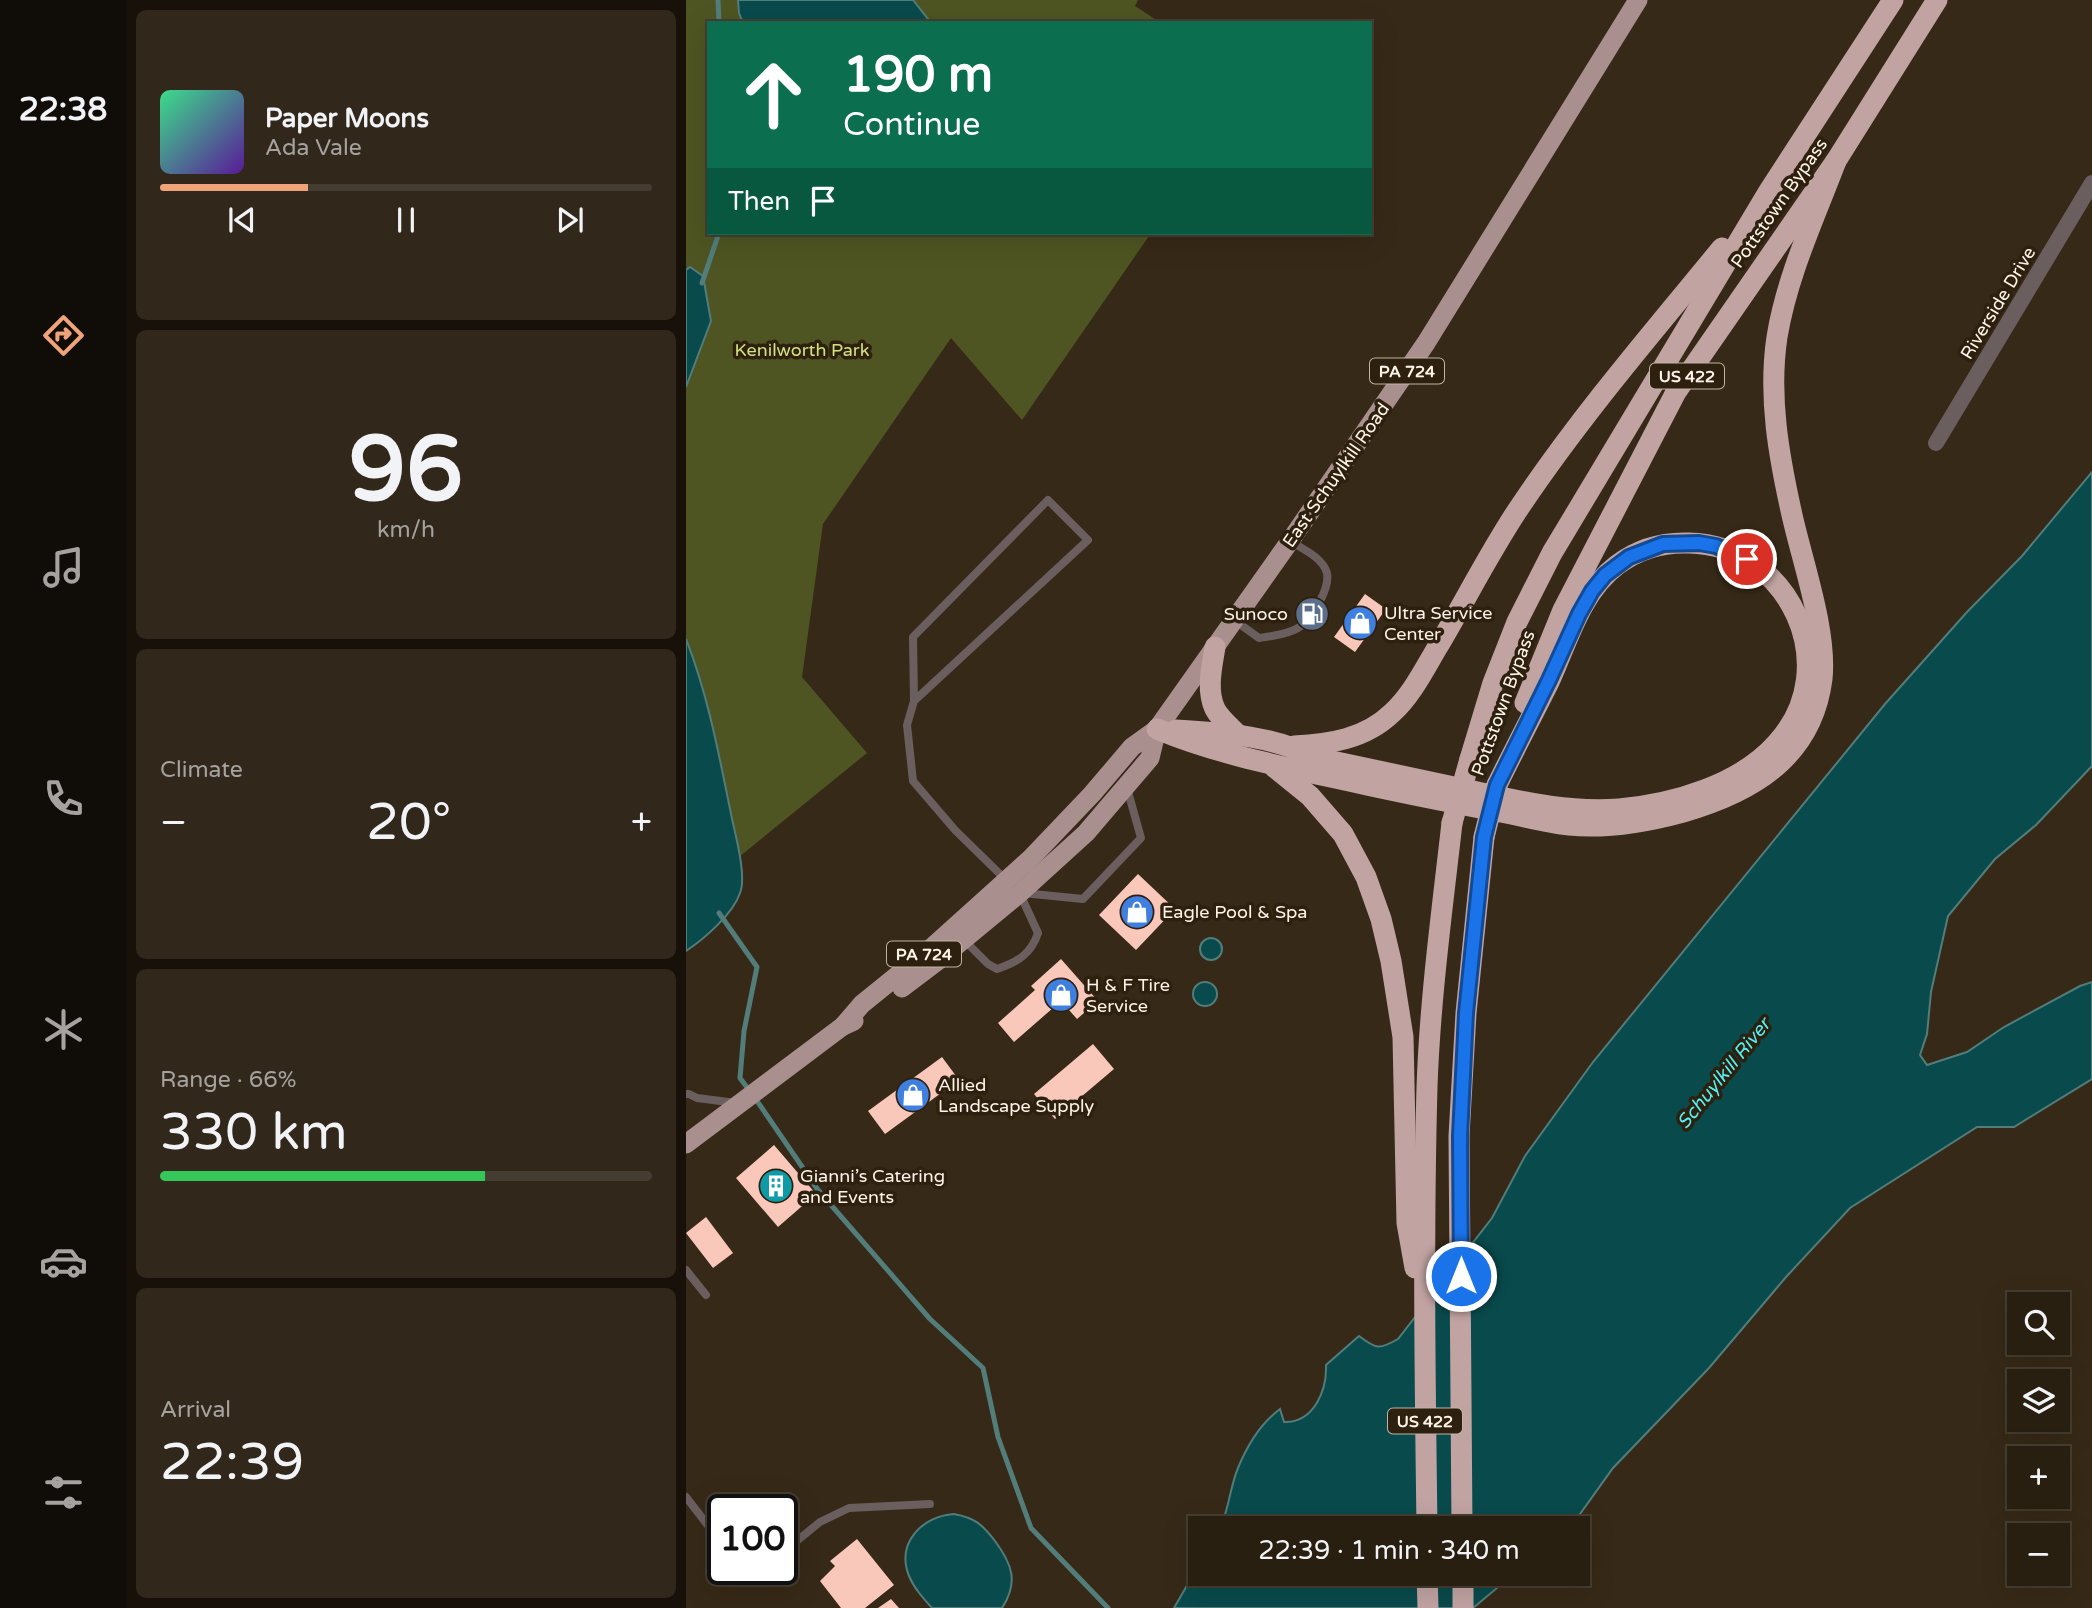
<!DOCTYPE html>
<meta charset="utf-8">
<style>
:root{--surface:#291f11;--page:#31271a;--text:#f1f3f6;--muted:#a5a29f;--line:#453d31;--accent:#f0a278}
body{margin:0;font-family:"Varela Round",sans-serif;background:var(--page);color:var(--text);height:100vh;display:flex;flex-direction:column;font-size:26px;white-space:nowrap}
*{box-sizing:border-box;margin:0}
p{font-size:23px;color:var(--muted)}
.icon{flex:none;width:38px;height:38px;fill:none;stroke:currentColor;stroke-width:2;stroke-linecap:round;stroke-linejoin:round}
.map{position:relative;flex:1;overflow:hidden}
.sheet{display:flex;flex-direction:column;gap:10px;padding:10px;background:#171109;width:560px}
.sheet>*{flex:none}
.banner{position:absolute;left:21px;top:21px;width:665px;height:214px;border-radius:0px;box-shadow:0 7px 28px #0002,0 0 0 2px var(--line);background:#0b6e4f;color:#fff;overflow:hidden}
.fabs{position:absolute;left:1321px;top:1292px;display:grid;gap:14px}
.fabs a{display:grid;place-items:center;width:63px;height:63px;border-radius:0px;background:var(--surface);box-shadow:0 7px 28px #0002,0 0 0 2px var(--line);font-size:35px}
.speed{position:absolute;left:21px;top:1494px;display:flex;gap:14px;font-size:35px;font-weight:700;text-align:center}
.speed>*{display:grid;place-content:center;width:91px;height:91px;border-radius:50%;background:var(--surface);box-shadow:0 7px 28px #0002,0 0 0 2px var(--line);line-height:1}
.speed .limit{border:4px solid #111;border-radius:10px;background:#fff;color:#111}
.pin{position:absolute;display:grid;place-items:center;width:60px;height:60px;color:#fff;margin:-30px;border:4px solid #fff;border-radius:50%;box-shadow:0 2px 7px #0007}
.me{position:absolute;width:77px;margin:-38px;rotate:0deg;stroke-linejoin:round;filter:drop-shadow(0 0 5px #0008)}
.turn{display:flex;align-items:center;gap:24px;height:147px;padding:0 21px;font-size:32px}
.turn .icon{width:91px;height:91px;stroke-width:2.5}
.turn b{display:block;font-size:49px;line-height:60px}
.then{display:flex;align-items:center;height:66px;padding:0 21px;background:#0003;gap:14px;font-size:26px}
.big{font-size:52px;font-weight:600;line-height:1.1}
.sheet .tile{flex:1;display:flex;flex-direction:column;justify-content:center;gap:10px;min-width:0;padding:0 24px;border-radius:10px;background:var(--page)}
.sheet .dial{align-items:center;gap:0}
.dial b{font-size:91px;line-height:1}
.song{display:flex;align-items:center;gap:21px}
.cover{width:84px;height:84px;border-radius:10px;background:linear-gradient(135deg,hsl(150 70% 55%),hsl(270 70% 35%))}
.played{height:7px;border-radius:4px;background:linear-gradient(90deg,var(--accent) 30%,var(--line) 30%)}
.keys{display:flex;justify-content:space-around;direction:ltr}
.heat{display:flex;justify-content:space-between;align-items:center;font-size:38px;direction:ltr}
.charge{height:10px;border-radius:5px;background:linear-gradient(90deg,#34c759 66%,var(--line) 0)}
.trip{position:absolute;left:502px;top:1516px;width:402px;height:70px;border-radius:0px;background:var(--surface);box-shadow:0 7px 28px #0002,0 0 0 2px var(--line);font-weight:600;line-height:70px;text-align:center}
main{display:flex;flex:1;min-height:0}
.menu{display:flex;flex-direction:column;width:126px;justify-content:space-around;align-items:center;background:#100c07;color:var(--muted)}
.menu .icon{width:49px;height:49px}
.menu .on{color:var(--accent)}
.menu b{font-size:32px;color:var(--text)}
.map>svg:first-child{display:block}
</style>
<main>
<nav class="menu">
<b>22:38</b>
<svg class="icon on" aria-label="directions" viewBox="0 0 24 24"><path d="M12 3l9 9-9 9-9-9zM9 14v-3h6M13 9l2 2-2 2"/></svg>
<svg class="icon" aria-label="music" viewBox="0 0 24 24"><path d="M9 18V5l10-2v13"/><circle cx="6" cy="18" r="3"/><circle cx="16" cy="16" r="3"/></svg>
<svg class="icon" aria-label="phone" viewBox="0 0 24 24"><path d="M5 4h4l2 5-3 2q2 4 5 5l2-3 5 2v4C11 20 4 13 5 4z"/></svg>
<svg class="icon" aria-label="climate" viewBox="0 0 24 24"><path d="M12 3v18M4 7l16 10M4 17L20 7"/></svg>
<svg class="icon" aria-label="car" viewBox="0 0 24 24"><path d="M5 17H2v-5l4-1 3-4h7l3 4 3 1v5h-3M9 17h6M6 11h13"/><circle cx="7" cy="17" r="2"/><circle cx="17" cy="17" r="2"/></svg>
<svg class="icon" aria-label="filters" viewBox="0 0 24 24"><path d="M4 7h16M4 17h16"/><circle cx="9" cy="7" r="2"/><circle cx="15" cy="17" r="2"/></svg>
</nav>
<section class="sheet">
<div class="tile">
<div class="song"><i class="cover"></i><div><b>Paper Moons</b><p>Ada Vale</p></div></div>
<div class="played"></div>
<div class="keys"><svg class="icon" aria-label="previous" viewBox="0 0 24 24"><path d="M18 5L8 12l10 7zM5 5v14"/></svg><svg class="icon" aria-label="pause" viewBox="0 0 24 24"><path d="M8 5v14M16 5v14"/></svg><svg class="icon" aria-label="next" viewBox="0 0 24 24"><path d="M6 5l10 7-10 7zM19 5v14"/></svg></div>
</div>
<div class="tile dial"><b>96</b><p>km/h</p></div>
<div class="tile"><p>Climate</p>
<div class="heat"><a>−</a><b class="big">20°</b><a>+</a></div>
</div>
<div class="tile"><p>Range · 66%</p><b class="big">330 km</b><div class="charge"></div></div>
<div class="tile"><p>Arrival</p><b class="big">22:39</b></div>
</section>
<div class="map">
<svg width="1406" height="1608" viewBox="0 0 1406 1608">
<rect width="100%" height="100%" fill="#372917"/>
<path fill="#4e5522" d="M0 0H452L449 6 475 23H23V233H465L336 420 265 338 137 524 116 677 181 753 0 900Z"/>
<g fill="#094a4c" stroke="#527d7b" stroke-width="2">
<path d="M52 0H227L245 23H57L53 13Z"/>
<path d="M4 267 17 276 25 321 0 387V270Z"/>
<path d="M1406 472V766L1350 825 1309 859 1262 916 1245 992 1241 1034 1234 1055 1241 1065 1281 1052 1318 1027 1394 986 1406 982V1079L1328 1127H1291L1164 1208 1100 1277 1023 1368 927 1468 884 1528H534C543 1509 544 1487 552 1468 561 1446 574 1424 594 1409L598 1422C628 1423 641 1390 640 1365L673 1336C690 1349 693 1350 712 1339L806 1218 839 1156 907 1062 1199 704 1281 612 1336 556Z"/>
<path d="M0 639C22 695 33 755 45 814 49 834 61 875 54 893 47 914 18 939 0 951Z"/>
<circle cx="525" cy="949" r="11"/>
<circle cx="519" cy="994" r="12"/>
<path d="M268 1514C289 1518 296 1524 309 1541 326 1564 333 1582 316 1608H246C237 1598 228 1588 223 1576 210 1543 236 1516 268 1514Z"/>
<path d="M514 1563V1573H829L787 1608H488Z"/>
</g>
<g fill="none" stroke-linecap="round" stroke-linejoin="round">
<g stroke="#527d7b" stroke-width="5">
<path d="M32 0 33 23"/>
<path d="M16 283 33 233"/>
<path d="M33 913 71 967 58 1031 54 1078 63 1090"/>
<path d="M69 1098 132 1190 244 1319 297 1368 312 1437 345 1528 422 1608"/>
</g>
</g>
<g fill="#fac7bb">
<path d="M679 594 700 609 669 652 648 637Z"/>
<path d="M452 874 489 909 450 950 413 915Z"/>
<path d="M375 959 412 1001 391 1019 375 1001 328 1042 312 1023 349 990 345 986Z"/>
<path d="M407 1044 428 1069 369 1119 348 1094Z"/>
<path d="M256 1057 273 1080 199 1134 182 1111Z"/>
<path d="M88 1145 130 1194 92 1227 50 1178Z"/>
<path d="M20 1217 47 1253 27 1268 0 1233Z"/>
<path d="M171 1539 208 1585 179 1608H155L134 1581 149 1566 144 1561Z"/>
<path d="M205 1599 213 1608H192Z"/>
</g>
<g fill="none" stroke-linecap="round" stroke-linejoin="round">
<g stroke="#6b5e5e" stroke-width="8">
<path d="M548 620 573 638C587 636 604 634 615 626 627 616 644 589 641 573 637 558 617 549 604 541"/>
<path d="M228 701 227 637 362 500 402 540 228 701 221 725 227 781 269 830 320 880"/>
<path d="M337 893 397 899 455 838 441 788"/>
<path d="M278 940 302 964 311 969C332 962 345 954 352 933L334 894"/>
<path d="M0 1094H3L11 1098 50 1103"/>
<path d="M0 1270 20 1295"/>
<path d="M0 1497 37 1545"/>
<path d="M96 1553 134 1522 163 1508 244 1504"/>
<path d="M56 1570 63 1580 75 1570"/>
</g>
<path stroke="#6b5e5e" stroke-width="16" d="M1250 443 1406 183"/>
<g stroke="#a9908f" stroke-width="19">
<path d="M216 988 253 960 334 893 400 833 464 758 471 729"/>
<path d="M157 1026 176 1004 244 949 345 858 406 794 446 747 471 729 604 541 740 343 952 0"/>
<path d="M0 1144 157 1026 168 1021"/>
</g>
<g stroke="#c1a3a2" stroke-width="21">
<path d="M529 647C526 666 520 690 529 709 534 719 545 727 552 735"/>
<path d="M839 703 877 610 990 392 1150 161 1251 0"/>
<path d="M471 729C538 757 610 769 681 785 727 795 773 804 820 813 841 817 862 823 883 825 922 829 960 822 997 812 1067 792 1126 757 1136 679 1141 631 1117 564 1106 515 1093 457 1082 397 1091 337 1101 276 1128 219 1150 161"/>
<path d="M490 730C536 733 585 735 627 757 678 768 730 779 782 790 833 801 880 813 933 809 988 804 1054 785 1091 743 1160 667 1103 545 1003 543 976 542 952 549 931 565 894 593 882 641 863 682 846 716 828 750 811 785"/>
<path d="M608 746C644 744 679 739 706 713 725 696 738 670 751 648 778 603 802 555 831 511 893 418 966 333 1036 248"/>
<path d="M784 759 807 683 831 622 866 553 1083 191 1207 0"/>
<path d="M588 767 624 796 657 834 680 877 695 919 705 961 717 1037 721 1223 729 1268"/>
<path d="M741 1528C739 1381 737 1234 741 1087 744 999 756 911 766 823"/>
<path d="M776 1528 773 1136 780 1013 798 837"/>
<path d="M741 1573 742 1608"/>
<path d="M777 1573V1608"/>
</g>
<g stroke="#c1a3a2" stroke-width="21">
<path d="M766 823 784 759"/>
<path d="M798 837 811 785"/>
</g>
</g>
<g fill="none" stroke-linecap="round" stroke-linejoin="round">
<g stroke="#114b97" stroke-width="18">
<path id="route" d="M775 1276 774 1136 780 1013 798 837 811 785 863 680 893 614 906 591 919 575 943 557 977 544 1013 543 1030 546 1061 559"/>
</g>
<use href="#route" stroke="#1a73e8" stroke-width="12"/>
</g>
<defs>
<g id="fuel-disc" transform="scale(1.75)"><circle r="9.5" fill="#5c6f8a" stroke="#2d200e"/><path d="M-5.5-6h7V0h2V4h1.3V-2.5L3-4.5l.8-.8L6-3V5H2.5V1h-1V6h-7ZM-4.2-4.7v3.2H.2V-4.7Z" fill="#fff"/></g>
<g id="shop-disc" transform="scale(1.75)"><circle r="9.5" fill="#3f7fe0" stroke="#2d200e"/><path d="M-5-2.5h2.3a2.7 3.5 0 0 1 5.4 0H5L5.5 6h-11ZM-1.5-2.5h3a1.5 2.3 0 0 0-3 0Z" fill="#fff"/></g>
<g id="building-disc" transform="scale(1.75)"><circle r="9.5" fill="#0f9aa8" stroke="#2d200e"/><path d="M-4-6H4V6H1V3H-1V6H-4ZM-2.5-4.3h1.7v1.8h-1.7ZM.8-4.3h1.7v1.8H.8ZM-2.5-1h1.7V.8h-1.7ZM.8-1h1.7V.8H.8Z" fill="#fff"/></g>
</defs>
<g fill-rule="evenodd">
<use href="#fuel-disc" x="626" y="614"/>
<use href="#shop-disc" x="674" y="623"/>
<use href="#shop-disc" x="451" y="912"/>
<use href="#shop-disc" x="375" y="995"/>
<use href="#shop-disc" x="227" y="1095"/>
<use href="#building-disc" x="90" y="1186"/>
</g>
<g text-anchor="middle" stroke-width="7" stroke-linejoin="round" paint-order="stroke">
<g fill="#2d200e" stroke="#bfb4a7" stroke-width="2">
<rect x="684" y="358.5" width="74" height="25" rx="5"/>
<rect x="964" y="363.5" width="74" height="25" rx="5"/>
<rect x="201" y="941.5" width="74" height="25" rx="5"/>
<rect x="702" y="1408.5" width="74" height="25" rx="5"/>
</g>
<g font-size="16" font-weight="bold" fill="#fdf3e8">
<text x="721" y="377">PA 724</text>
<text x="1001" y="382">US 422</text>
<text x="238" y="960">PA 724</text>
<text x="739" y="1427">US 422</text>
</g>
<g font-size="18" fill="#fdf3e8" stroke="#2d200e">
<text transform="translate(1093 203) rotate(-55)" y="6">Pottstown Bypass</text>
<text transform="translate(1312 303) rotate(-59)" y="6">Riverside Drive</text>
<text transform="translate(650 475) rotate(-55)" y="6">East Schuylkill Road</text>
<text transform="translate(817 703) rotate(-70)" y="6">Pottstown Bypass</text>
</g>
<g font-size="18" fill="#d2e37b" stroke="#2d200e">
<text x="116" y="356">Kenilworth Park</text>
</g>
<g font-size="18" fill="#fdf3e8" stroke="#2d200e" text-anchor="start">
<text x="698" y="619">Ultra Service<tspan x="698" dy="21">Center</tspan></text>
<text x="602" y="620" text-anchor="end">Sunoco</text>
<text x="476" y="918">Eagle Pool &amp; Spa</text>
<text x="400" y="991">H &amp; F Tire<tspan x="400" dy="21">Service</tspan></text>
<text x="252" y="1091">Allied<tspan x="252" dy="21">Landscape Supply</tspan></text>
<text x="114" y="1182">Gianni’s Catering<tspan x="114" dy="21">and Events</tspan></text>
</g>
<g font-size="19" font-style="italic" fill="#52f2f6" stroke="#2d200e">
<text transform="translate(1037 1073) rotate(-51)" y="7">Schuylkill River</text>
</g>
</g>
</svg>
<div class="fabs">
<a><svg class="icon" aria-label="search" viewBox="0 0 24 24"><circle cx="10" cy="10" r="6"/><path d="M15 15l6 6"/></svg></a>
<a><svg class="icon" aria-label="layers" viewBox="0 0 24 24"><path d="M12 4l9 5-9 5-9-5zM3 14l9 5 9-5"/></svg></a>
<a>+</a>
<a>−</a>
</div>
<div class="speed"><div class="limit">100</div></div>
<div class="pin" style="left:1061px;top:559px;background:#d93025"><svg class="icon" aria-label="arrive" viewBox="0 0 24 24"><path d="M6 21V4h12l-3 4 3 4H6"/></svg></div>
<svg class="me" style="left:775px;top:1276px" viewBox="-20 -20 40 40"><circle r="17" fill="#1a73e8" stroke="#fff" stroke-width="3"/><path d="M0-11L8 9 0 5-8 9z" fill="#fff"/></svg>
<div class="trip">22:39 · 1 min · 340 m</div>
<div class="banner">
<div class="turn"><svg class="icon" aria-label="ahead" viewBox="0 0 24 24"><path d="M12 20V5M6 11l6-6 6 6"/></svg><div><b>190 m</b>Continue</div></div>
<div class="then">Then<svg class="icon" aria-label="arrive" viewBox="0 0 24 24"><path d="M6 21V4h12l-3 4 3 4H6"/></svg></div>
</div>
</div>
</main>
